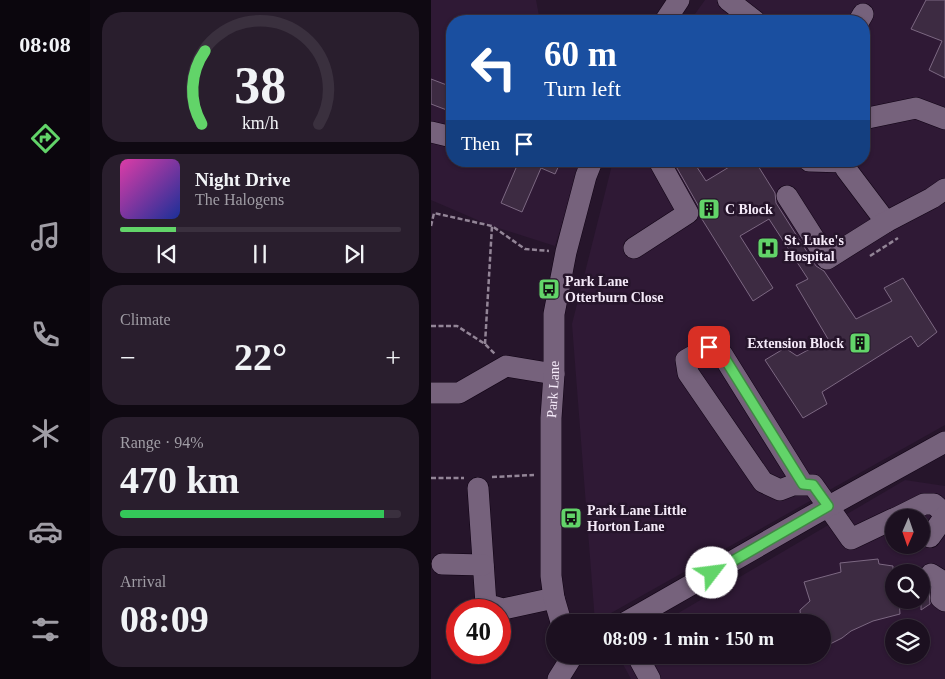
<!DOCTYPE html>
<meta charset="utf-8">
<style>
:root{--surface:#1c1020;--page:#291e2d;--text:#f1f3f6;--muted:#a09da5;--line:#3a303e;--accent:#62d469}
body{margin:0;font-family:"Times New Roman",serif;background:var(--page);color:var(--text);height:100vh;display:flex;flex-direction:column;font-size:19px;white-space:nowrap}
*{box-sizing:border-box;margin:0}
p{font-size:16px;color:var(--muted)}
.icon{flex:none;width:28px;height:28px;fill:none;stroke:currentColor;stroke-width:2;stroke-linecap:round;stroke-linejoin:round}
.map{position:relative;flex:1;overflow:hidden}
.sheet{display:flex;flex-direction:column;gap:12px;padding:12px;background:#0f0912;width:341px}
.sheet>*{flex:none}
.hud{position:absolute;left:15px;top:15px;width:424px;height:152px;border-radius:20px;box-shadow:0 1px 4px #0004,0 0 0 1px var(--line);background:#1a4fa0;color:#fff;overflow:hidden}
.needle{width:32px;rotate:182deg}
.fabs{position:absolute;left:454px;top:509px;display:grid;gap:10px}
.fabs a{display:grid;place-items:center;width:45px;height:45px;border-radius:50%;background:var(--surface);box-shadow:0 1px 4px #0004,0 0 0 1px var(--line);font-size:25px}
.speed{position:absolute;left:15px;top:599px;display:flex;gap:10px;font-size:25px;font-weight:700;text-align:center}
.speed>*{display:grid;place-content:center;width:65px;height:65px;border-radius:50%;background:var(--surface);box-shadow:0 1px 4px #0004,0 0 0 1px var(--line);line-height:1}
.speed .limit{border:8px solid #d22;background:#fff;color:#111}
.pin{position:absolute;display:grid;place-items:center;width:42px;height:42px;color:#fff;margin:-21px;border-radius:10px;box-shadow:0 2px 8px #0006}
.me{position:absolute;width:55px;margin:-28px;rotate:60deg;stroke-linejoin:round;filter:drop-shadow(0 0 4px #0008)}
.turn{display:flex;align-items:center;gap:18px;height:105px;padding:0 15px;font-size:22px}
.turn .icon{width:65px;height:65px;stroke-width:2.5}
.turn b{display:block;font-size:35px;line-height:42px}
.then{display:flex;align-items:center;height:48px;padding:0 15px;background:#0003;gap:10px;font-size:19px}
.big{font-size:38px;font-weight:600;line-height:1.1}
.sheet .card{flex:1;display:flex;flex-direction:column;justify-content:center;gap:8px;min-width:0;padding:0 18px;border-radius:20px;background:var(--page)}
.sheet .dial{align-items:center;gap:0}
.dial svg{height:130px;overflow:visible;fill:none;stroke:var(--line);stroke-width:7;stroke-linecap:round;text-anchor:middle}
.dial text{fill:var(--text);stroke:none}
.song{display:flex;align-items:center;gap:15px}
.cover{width:60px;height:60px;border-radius:8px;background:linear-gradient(135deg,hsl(320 70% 55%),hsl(230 70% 35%))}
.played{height:5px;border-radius:2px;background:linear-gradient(90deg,var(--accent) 20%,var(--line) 20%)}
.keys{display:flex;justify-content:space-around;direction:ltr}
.heat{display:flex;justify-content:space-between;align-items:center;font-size:28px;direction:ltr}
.charge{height:8px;border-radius:4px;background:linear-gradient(90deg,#34c759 94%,var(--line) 0)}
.trip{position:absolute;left:115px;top:614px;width:285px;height:50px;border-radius:25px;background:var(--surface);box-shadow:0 1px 4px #0004,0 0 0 1px var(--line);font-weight:600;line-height:50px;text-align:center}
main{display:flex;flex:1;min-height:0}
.dock{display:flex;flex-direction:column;width:90px;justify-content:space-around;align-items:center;background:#0b060d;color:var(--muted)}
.dock .icon{width:35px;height:35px}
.dock .on{color:var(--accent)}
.dock b{font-size:22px;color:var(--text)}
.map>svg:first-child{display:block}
</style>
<main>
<nav class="dock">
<b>08:08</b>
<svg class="icon on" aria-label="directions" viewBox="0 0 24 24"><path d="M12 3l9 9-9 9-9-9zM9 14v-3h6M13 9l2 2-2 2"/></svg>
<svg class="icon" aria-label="music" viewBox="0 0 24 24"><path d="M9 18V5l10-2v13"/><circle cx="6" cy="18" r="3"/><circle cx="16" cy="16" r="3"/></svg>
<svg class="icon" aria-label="phone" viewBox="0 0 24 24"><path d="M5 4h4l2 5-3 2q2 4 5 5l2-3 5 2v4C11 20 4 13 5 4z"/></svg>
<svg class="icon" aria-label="climate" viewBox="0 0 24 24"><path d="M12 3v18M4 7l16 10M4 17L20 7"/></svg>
<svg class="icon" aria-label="car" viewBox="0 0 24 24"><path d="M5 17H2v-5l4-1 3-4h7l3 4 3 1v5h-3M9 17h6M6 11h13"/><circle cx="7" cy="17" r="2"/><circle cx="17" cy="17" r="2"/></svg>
<svg class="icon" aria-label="filters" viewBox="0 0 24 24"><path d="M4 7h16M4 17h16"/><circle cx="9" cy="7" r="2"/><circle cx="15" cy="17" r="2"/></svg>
</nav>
<section class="sheet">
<div class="card dial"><svg viewBox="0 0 100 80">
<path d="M14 69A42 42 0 1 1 86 69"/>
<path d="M14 69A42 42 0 0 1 16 24" stroke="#62d469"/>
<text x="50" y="56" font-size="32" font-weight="700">38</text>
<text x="50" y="72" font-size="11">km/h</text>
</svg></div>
<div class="card">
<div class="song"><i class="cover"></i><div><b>Night Drive</b><p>The Halogens</p></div></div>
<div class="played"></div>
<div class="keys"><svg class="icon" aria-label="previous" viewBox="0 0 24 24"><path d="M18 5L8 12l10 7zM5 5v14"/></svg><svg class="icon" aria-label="pause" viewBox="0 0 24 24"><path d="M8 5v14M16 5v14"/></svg><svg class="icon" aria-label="next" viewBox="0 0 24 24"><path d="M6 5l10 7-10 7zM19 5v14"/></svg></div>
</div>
<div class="card"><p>Climate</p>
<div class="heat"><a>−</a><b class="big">22°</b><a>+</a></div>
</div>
<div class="card"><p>Range · 94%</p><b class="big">470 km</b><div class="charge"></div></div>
<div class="card"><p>Arrival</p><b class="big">08:09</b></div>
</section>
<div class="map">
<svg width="514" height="679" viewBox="0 0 514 679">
<rect width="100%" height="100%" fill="#26152b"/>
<g fill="#2f1935" fill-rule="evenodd">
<path d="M0 0H105L109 21H21V161H151L124 246 58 225 0 200Z"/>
<path d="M274 0H514V425L164 622 141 324 182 161H432V21H259Z"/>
<path d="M474 480 514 486V679H200L187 655H391V622H232ZM462 518H490V545H462ZM462 572H490V600H462ZM462 628H490V655H462Z"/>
</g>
<g fill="#3d2b42" stroke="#7c6882">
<path d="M495 0H514V78L498 70 511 41 480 29Z"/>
<path d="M0 79 21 87V112L0 104Z"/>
<path d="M88 161H130L124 174 110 168 91 212 70 203Z"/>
<path d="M242 161H262L275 181 308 161H324L344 193 345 203 385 266 393 271 425 319 461 301 453 288 472 278 506 332 487 347 480 336 391 392 396 404 372 418 334 360 354 348 366 356 397 339 365 285 377 279 338 219 309 236 342 288 322 301 269 216 268 207Z"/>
<path d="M447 559 448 564 462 566V600H468L469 614 442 621 420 631 411 638 391 648V622H370L369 610 379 601 373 582 410 572 409 563Z"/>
<path d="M490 583 498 588 499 604 490 610Z"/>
</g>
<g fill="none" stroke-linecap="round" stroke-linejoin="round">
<g stroke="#0f0213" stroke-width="22">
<g id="minor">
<path d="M297 0 324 21"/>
<path d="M234 21 248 0"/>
<path d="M428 21 432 14"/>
<path d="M432 119 485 108 514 119"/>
<path d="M0 132 21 137"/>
<path d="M378 161 414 162"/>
<path d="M414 161 415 169 455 222"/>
<path d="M356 196 396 259 455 222 501 198 514 189"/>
<path d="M203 248 257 213 228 161"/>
<path d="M0 393H28L75 366 123 374"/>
<path d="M372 484 291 354 278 347 255 360 257 373 332 482 349 490 362 485H382L420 539 462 519"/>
<path d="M47 488 55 604 72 609 123 598"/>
<path d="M465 518 493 504H503L514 514"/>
<path d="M499 537 514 516"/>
<path d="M11 564 52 565"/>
<path d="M500 574 511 581 510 598 514 601"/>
<path id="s1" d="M130 622 123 598 120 576V418L123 374V314L135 252 155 176 161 161"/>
<path d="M195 622 382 515 514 442"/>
<path d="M206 655 219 679"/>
<path d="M127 679 142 655"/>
</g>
</g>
<g stroke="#938597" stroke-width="2.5" stroke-dasharray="5 2.5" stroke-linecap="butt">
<path d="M0 226 3 213 61 226 94 249 118 251"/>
<path d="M439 256 467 238"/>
<path d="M0 326H26L54 344 64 354"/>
<path d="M54 344 61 226"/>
<path d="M61 477 103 475"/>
<path d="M0 478H33"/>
</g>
<use href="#minor" stroke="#76627c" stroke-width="21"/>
</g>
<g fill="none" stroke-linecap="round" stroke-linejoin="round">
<g stroke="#408a44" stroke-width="12">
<path id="route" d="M278 347 291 354 372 484 382 485 397 506 281 573"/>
</g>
<use href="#route" stroke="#62d469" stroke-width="9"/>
</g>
<defs>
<g id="building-square" transform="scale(1.125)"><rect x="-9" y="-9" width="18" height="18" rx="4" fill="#62d469" stroke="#26152b"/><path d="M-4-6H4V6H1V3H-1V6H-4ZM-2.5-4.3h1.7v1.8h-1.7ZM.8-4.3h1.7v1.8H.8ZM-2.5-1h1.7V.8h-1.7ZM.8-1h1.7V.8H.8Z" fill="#111"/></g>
<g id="hospital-square" transform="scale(1.125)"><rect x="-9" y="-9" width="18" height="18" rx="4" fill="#62d469" stroke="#26152b"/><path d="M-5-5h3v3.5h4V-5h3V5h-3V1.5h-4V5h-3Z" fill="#111"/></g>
<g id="bus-square" transform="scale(1.125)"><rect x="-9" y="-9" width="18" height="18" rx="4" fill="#62d469" stroke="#26152b"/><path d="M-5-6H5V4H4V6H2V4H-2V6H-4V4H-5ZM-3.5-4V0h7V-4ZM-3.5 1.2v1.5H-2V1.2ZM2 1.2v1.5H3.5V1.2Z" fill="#111"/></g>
</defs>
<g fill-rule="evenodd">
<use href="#building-square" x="278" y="209"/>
<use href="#hospital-square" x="337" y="248"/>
<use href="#bus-square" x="118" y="289"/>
<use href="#building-square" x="429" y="343"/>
<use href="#bus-square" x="140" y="518"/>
</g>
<g text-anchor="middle" stroke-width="5" stroke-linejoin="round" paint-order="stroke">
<g font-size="14" font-weight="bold" fill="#f4e9f8" stroke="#26152b" text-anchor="start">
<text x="294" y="214">C Block</text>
<text x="353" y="245">St. Luke's<tspan x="353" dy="16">Hospital</tspan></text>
<text x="134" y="286">Park Lane<tspan x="134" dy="16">Otterburn Close</tspan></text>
<text x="413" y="348" text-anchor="end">Extension Block</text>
<text x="156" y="515">Park Lane Little<tspan x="156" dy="16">Horton Lane</tspan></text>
</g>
<g font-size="14" fill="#f4e9f8" stroke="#26152b">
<text dy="5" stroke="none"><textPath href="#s1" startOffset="234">Park Lane</textPath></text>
</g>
</g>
</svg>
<div class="fabs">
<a><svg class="needle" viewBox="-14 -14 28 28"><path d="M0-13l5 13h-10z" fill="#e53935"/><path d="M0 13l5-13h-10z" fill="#a09da5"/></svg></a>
<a><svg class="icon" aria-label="search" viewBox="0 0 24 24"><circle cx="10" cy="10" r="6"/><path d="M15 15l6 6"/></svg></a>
<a><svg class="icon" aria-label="layers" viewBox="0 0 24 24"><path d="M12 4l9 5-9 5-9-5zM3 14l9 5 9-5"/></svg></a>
</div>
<div class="speed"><div class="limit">40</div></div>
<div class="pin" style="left:278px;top:347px;background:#d93025"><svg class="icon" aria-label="arrive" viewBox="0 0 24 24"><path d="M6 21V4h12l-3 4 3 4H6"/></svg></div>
<svg class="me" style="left:281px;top:573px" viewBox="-20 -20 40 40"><circle r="19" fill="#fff"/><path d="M0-13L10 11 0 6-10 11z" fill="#62d469"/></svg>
<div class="trip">08:09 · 1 min · 150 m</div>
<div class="hud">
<div class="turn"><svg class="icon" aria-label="left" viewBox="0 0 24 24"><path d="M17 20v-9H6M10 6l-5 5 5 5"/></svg><div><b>60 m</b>Turn left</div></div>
<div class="then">Then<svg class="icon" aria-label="arrive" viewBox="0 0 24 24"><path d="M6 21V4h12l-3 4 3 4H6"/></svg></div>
</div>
</div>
</main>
